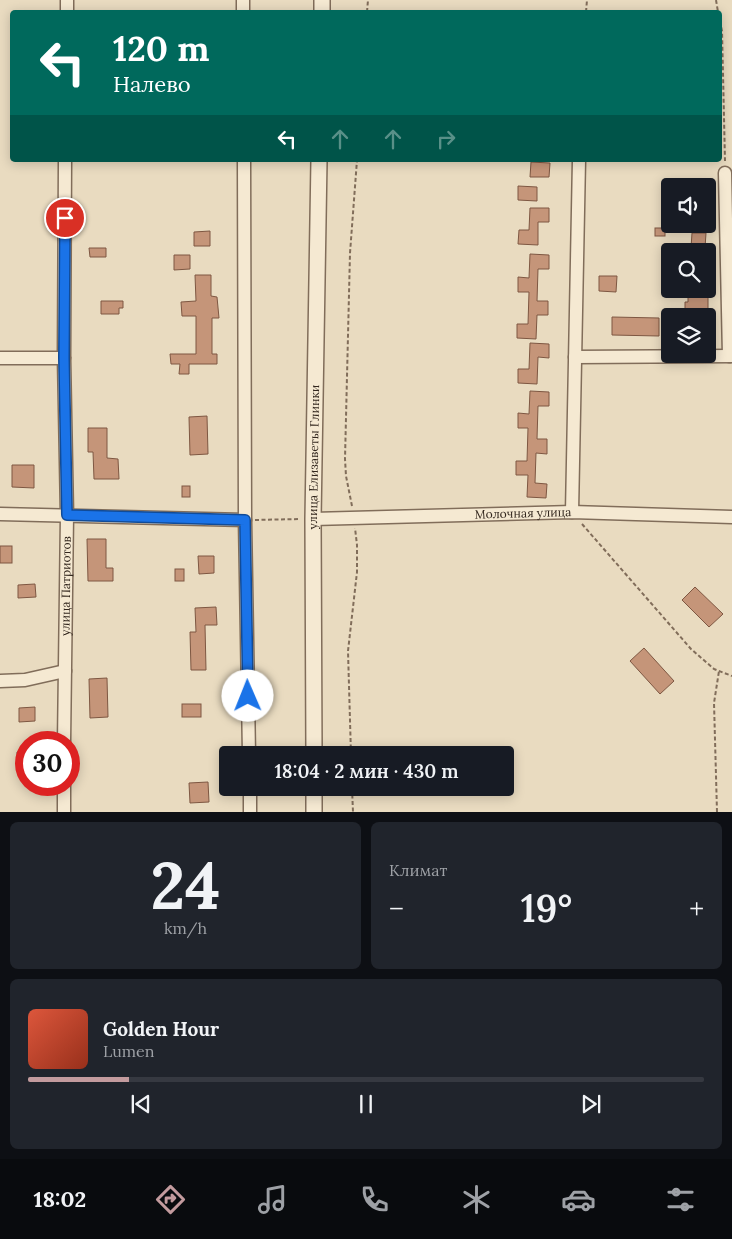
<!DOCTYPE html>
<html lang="ru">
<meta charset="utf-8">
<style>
:root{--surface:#171b24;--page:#20242c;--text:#f1f3f6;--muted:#9ea1a6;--line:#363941;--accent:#c39b9e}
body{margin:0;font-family:Lora,serif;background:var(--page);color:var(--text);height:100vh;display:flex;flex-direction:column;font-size:19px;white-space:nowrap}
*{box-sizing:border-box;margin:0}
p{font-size:16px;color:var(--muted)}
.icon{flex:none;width:28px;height:28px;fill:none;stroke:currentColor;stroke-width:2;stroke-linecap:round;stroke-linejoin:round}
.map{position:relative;height:812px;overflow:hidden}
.side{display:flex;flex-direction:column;gap:10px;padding:10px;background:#0d0f14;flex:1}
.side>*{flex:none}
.hud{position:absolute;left:10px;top:10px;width:712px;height:152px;border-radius:5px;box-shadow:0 2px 12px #0003;background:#00695c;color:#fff;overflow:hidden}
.tools{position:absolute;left:661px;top:178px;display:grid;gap:10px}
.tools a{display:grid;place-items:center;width:55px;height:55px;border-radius:5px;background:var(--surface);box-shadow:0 2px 12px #0003;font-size:25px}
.speed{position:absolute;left:15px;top:731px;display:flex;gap:10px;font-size:25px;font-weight:700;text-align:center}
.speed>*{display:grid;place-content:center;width:65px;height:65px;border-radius:50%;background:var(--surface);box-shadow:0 2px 12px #0003;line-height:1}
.speed .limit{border:8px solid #d22;background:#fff;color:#111}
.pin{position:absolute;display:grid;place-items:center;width:42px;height:42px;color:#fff;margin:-21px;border:2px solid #fff;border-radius:50%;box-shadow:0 1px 5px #0007}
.me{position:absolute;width:55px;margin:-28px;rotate:359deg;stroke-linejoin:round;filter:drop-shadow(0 0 4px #0008)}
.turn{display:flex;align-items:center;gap:18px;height:105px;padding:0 20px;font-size:22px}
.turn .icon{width:65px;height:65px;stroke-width:2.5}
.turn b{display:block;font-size:35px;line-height:42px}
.lanes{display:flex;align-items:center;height:48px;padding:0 20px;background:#0003;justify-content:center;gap:25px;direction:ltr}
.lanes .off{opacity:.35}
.big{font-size:38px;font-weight:600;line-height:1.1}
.side .tile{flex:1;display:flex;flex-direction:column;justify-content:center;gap:8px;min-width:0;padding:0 18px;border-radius:8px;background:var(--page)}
.side .dial{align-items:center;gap:0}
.dial b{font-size:65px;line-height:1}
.song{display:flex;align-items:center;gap:15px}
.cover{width:60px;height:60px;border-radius:8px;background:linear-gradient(135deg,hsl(10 70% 55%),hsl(10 70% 35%))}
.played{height:5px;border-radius:2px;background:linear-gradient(90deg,var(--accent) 15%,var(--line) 15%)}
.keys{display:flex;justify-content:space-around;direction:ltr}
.heat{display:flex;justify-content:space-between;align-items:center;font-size:28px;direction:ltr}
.side .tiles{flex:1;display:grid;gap:10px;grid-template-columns:1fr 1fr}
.tile:last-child{grid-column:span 2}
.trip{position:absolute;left:219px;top:746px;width:295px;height:50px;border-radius:5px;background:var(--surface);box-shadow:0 2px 12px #0003;font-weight:600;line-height:50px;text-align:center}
.tabs{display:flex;height:80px;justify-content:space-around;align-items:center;background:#090b0e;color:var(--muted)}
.tabs .icon{width:35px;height:35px}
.tabs .active{color:var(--accent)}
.tabs b{font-size:22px;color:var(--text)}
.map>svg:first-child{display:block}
</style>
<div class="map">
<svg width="732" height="812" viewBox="0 0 732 812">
<rect width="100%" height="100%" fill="#e9dbc0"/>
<g fill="#c59579" stroke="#7e5742">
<path d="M531 162 550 163 549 177H530Z"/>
<path d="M518 186 537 187V201L518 200Z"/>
<path d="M530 208H549V222H538V245L518 244 519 230H529Z"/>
<rect x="655" y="228" width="10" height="8"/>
<path d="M210 231V246H194V232Z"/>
<path d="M692 233H706L705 248H691Z"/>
<path d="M89 248H106V257H90Z"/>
<path d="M530 254 549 255V269H538L537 301H548V315H537L536 339 517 338V324H528L529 292H518V277L529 278Z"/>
<path d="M174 255H190V269L174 270Z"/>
<path d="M195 275H211V296L217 297 219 318H212V354H217V364H189V374H179L180 364H171L170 354H196V316H182L181 302 196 301Z"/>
<path d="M599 276H617L616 292 599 291Z"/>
<path d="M688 289H708V310H700V314H685V302H688Z"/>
<path d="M101 301H123V308H119V314H101Z"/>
<path d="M612 317 659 318V336L612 335Z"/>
<path d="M530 343 549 344V358L538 357 537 384 518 383V369H529Z"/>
<path d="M530 391 549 392V406H538L537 439H547V454L536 453 535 483 547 484 546 498 527 497 528 475H516V461H527L528 428H518V413L529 414Z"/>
<path d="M207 416 208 454 190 455 189 417Z"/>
<path d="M88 428H107V458L118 459 119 479H94L93 452H88Z"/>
<path d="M12 465H34V488L12 487Z"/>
<rect x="182" y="486" width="8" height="11"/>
<path d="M87 539H106V568H113V581H88Z"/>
<rect x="0" y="546" width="12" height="17"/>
<path d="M198 556H214V573L199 574Z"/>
<rect x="175" y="569" width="9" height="12"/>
<path d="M35 584 36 597 18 598V585Z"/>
<path d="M695 587 723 614 709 627 682 600Z"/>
<path d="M216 607 217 625H205L206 670H191L190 632H196L195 608Z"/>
<path d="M644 648 674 681 660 694 630 661Z"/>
<path d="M107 678 108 717 90 718 89 679Z"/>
<rect x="182" y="704" width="19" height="13"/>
<path d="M35 707V721L19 722V708Z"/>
<path d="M26 751V770L17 771V752Z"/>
<path d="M208 782 209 802 190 803 189 783Z"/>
</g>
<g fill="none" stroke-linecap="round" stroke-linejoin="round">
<g stroke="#816d5a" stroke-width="15">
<g id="minor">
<path d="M243 0V12"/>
<path d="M67 12V0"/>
<path d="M244 160 245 520 249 755"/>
<path d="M725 173 729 356"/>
<path d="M575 357 732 356"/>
<path d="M0 358H64"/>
<path d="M572 512 579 160"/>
<path d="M0 514 245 520"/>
<path id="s1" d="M313 519 572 512 732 517"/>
<path d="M0 681 25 680 65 671"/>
<path id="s2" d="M64 742 67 515 64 358 65 160"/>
<path d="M250 788V812"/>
<path d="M64 812V785"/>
</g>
</g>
<g stroke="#816d5a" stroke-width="18">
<g id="tertiary">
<path d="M322 12V0"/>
<path id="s3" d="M314 755 313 519 319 160"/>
<path d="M314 788V812"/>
</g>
</g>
<g stroke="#816d5a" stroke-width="2" stroke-dasharray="4 2.5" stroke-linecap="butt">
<path d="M716 0 718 12"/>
<path d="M367 12 368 0"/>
<path d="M586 12 587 0"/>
<path d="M720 21 722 31 725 161"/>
<path d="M352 506 346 476 345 459 350 253 357 160"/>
<path d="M255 520 300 519"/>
<path d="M582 524 691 649 714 669 732 676"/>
<path d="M351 755 348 651 357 572V545L355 528"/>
<path d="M352 788 353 812"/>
<path d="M717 812 714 703 719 671"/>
</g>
<use href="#minor" stroke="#f5e9d2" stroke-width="12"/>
<use href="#tertiary" stroke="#f5e9d2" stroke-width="15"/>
</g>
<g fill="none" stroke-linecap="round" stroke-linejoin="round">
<g stroke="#114b97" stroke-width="12">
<path id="route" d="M65 218 64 358 67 515 245 520 248 696"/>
</g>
<use href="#route" stroke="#1a73e8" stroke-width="9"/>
</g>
<g text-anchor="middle" stroke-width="4" stroke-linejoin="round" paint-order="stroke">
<g font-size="12" fill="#32261d" stroke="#f2e6cf">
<text dy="4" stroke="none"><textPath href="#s3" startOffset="298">улица Елизаветы Глинки</textPath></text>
<text dy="4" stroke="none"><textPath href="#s1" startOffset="210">Молочная улица</textPath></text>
<text dy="4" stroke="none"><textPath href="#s2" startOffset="156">улица Патриотов</textPath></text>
</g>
</g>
</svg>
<div class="tools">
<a><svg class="icon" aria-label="sound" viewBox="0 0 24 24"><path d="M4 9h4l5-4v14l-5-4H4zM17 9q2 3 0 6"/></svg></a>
<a><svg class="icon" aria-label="search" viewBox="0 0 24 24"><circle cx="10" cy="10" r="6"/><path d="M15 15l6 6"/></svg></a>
<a><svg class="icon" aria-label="layers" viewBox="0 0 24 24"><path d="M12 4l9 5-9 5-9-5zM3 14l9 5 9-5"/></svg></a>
</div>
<div class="speed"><div class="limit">30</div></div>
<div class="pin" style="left:65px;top:218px;background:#d93025"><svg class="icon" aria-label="arrive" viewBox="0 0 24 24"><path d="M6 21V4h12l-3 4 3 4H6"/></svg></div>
<svg class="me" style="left:248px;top:696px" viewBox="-20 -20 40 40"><circle r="19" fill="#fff"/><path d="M0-13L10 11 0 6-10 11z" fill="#1a73e8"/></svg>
<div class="trip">18:04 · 2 мин · 430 m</div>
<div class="hud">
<div class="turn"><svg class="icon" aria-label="left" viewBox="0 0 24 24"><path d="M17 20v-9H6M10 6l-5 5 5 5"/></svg><div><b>120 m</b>Налево</div></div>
<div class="lanes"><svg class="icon" aria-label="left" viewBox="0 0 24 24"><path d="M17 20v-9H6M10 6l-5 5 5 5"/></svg><svg class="icon off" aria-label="ahead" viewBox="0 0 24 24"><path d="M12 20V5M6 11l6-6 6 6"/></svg><svg class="icon off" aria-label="ahead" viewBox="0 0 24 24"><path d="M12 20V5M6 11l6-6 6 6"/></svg><svg class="icon off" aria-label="right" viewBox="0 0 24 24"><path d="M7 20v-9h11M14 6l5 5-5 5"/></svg></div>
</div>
</div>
<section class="side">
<div class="tiles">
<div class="tile dial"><b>24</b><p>km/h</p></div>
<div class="tile"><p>Климат</p>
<div class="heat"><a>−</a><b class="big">19°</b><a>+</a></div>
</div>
<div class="tile">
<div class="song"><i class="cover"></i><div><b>Golden Hour</b><p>Lumen</p></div></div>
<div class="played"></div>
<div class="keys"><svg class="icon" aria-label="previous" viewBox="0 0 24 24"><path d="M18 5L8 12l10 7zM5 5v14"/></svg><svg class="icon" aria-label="pause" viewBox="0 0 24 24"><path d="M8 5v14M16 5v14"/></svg><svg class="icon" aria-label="next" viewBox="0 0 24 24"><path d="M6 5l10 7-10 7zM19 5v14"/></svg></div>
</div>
</div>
</section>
<nav class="tabs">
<b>18:02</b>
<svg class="icon active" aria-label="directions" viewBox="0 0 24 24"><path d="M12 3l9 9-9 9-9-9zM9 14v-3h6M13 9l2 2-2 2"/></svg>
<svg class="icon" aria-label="music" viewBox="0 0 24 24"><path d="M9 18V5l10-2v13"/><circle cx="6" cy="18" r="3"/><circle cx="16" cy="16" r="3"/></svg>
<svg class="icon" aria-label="phone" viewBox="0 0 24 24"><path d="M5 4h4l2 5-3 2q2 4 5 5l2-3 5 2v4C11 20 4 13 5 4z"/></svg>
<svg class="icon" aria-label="climate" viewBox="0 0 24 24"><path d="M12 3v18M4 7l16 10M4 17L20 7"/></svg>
<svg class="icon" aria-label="car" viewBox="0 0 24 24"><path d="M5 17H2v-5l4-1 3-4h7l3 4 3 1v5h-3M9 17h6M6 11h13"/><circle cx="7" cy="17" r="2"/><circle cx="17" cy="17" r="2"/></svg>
<svg class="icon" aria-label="filters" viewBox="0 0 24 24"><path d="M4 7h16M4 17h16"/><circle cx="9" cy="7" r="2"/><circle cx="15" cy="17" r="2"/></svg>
</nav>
